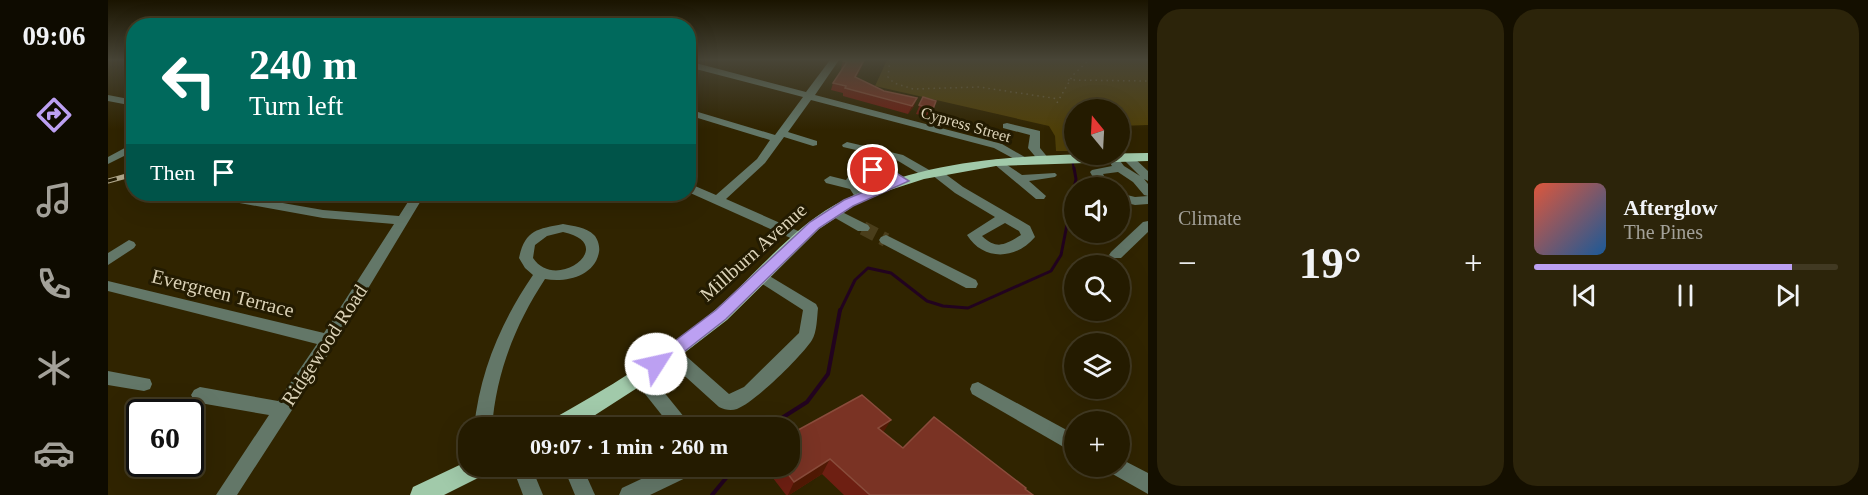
<!DOCTYPE html>
<meta charset="utf-8">
<style>
:root{--surface:#241b00;--page:#2c240a;--text:#f1f3f6;--muted:#a3a199;--line:#413922;--accent:#bca0f2}
body{margin:0;font-family:Georgia,serif;background:var(--page);color:var(--text);height:100vh;display:flex;flex-direction:column;font-size:22px;white-space:nowrap}
*{box-sizing:border-box;margin:0}
p{font-size:20px;color:var(--muted)}
.icon{flex:none;width:33px;height:33px;fill:none;stroke:currentColor;stroke-width:2;stroke-linecap:round;stroke-linejoin:round}
.map{position:relative;flex:1;overflow:hidden}
.panel{display:flex;flex-direction:column;gap:9px;padding:9px;background:#140f00;width:720px}
.panel>*{flex:none}
.guide{position:absolute;left:18px;top:18px;width:570px;height:183px;border-radius:24px;box-shadow:0 6px 24px #0002,0 0 0 2px var(--line);background:#00695c;color:#fff;overflow:hidden}
.needle{width:39px;rotate:342deg}
.fabs{position:absolute;left:956px;top:99px;display:grid;gap:12px}
.fabs a{display:grid;place-items:center;width:66px;height:66px;border-radius:50%;background:var(--surface);box-shadow:0 6px 24px #0002,0 0 0 2px var(--line);font-size:30px}
.speed{position:absolute;left:18px;top:399px;display:flex;gap:12px;font-size:30px;font-weight:700;text-align:center}
.speed>*{display:grid;place-content:center;width:78px;height:78px;border-radius:50%;background:var(--surface);box-shadow:0 6px 24px #0002,0 0 0 2px var(--line);line-height:1}
.speed .limit{border:3px solid #111;border-radius:9px;background:#fff;color:#111}
.pin{position:absolute;display:grid;place-items:center;width:51px;height:51px;color:#fff;margin:-26px;border:3px solid #fff;border-radius:50%;box-shadow:0 2px 6px #0007}
.me{position:absolute;width:66px;margin:-33px;rotate:55deg;stroke-linejoin:round;filter:drop-shadow(0 0 4px #0008)}
.turn{display:flex;align-items:center;gap:21px;height:126px;padding:0 24px;font-size:27px}
.turn .icon{width:78px;height:78px;stroke-width:2.5}
.turn b{display:block;font-size:42px;line-height:51px}
.then{display:flex;align-items:center;height:57px;padding:0 24px;background:#0003;gap:12px;font-size:22px}
.big{font-size:45px;font-weight:800;line-height:1.1}
.panel .card{flex:1;display:flex;flex-direction:column;justify-content:center;gap:9px;min-width:0;padding:0 21px;border-radius:24px;background:var(--page)}
.song{display:flex;align-items:center;gap:18px}
.cover{width:72px;height:72px;border-radius:9px;background:linear-gradient(135deg,hsl(10 70% 55%),hsl(210 70% 35%))}
.played{height:6px;border-radius:3px;background:linear-gradient(90deg,var(--accent) 85%,var(--line) 85%)}
.keys{display:flex;justify-content:space-around;direction:ltr}
.heat{display:flex;justify-content:space-between;align-items:center;font-size:33px;direction:ltr}
.panel .tiles{flex:1;display:grid;gap:9px;grid-template-columns:repeat(2,1fr)}
.trip{position:absolute;left:350px;top:417px;width:342px;height:60px;border-radius:24px;background:var(--surface);box-shadow:0 6px 24px #0002,0 0 0 2px var(--line);font-weight:800;line-height:60px;text-align:center}
main{display:flex;flex:1;min-height:0}
.tab-bar{display:flex;flex-direction:column;width:108px;justify-content:space-around;align-items:center;background:#0e0b00;color:var(--muted)}
.tab-bar .icon{width:42px;height:42px}
.tab-bar .current{color:var(--accent)}
.tab-bar b{font-size:27px;color:var(--text)}
.map>svg:first-child{display:block}
</style>
<main>
<nav class="tab-bar">
<b>09:06</b>
<svg class="icon current" aria-label="directions" viewBox="0 0 24 24"><path d="M12 3l9 9-9 9-9-9zM9 14v-3h6M13 9l2 2-2 2"/></svg>
<svg class="icon" aria-label="music" viewBox="0 0 24 24"><path d="M9 18V5l10-2v13"/><circle cx="6" cy="18" r="3"/><circle cx="16" cy="16" r="3"/></svg>
<svg class="icon" aria-label="phone" viewBox="0 0 24 24"><path d="M5 4h4l2 5-3 2q2 4 5 5l2-3 5 2v4C11 20 4 13 5 4z"/></svg>
<svg class="icon" aria-label="climate" viewBox="0 0 24 24"><path d="M12 3v18M4 7l16 10M4 17L20 7"/></svg>
<svg class="icon" aria-label="car" viewBox="0 0 24 24"><path d="M5 17H2v-5l4-1 3-4h7l3 4 3 1v5h-3M9 17h6M6 11h13"/><circle cx="7" cy="17" r="2"/><circle cx="17" cy="17" r="2"/></svg>
</nav>
<div class="map">
<svg width="1040" height="495" viewBox="0 0 1040 495">
<rect width="100%" height="100%" fill="#302400"/>
<path fill="#504008" d="M779 60H1040V125L1011 126V110H966V151H948L947 136 941 126 767 86Z"/>
<g fill="none" stroke-linecap="round" stroke-linejoin="round">
<path stroke="#22031f" stroke-width="2" d="M962 148 966 170"/>
<g stroke="#22031f" stroke-width="3">
<path d="M966 168 968 179 966 188"/>
<path d="M732 311 747 280 760 268 783 273 819 301 835 306 860 308 943 271 953 255 966 189"/>
</g>
<g stroke="#22031f" stroke-width="4">
<path d="M658 428 699 402 720 374 732 310"/>
<path d="M604 495 628 466"/>
</g>
<path stroke="#4a3e1b" stroke-width="14" stroke-dasharray="14 7" stroke-linecap="butt" d="M755 228 778 240"/>
<g stroke="#6e6342" stroke-width="1.5" stroke-dasharray="1.5 4" stroke-linecap="butt">
<path d="M782 60 780 77 786 83 805 89 871 87 951 99"/>
<path d="M960 80 1040 81"/>
<path d="M949 103 965 75 981 60"/>
</g>
<g fill="#637768" fill-rule="evenodd">
<path d="M722 60H731L707 95 894 144 922 160 920 162H912L886 148 703 100 680 132 709 141V145L705 146 676 137 657 163 618 199 697 234 699 237 697 240H687L580 192V183L608 195 649 159 662 140 580 115V109L667 135 695 97 580 67V61L698 92Z"/>
<path d="M0 95 26 100V106L0 101Z"/>
<path d="M899 123 932 131V148L941 159 939 161H931L920 148 922 135 895 128V124Z"/>
<path d="M739 142 795 155 823 171 828 169 832 170 855 187 922 226 927 237C908 260 875 261 859 235L887 217 847 193 824 175 819 178 815 176 787 159 735 147 734 145ZM897 223 911 231 913 235C897 245 889 250 874 236Z"/>
<path d="M26 143V151L0 164V157Z"/>
<path d="M996 154H1007L1016 166 1032 176 1014 158 1016 156H1024L1040 171V181L1036 179 1040 184V196L1036 195 1025 182 1010 172 995 174 1003 188H991L982 172 984 170 1004 166Z"/>
<path d="M890 159 914 175 947 173 949 175 947 177 921 181 938 196 936 199H928L886 164V160Z"/>
<path d="M760 168 778 170 801 181 795 185 772 175 756 173 754 171 756 169Z"/>
<path d="M747 171 753 175 749 181 759 197 757 200H749L742 189 718 183 716 180 722 176 738 180 743 173Z"/>
<path d="M1011 193 1027 197 1040 196V204L1027 205 1011 201Z"/>
<path d="M98 194H123L215 210 291 216 305 194H317L226 345 129 495H108L161 415 92 403 86 400 83 395 86 390 92 387 170 401 209 344 0 291V281L216 333 286 224 215 218 104 198Z"/>
<path d="M726 208 760 225 762 228 760 231H750L722 215 720 212 722 209Z"/>
<path d="M1040 221V232L1013 258H1003L1001 255 1003 252 1035 222Z"/>
<path d="M455 224C465 226 478 227 486 235 490 239 492 247 491 252 487 276 458 283 437 279 407 325 388 373 384 428H366C372 371 393 322 425 275L417 268 411 258C417 230 429 229 455 224ZM455 232C512 244 448 293 425 258L427 245 439 236Z"/>
<path d="M778 235 868 280 870 284 868 288H858L773 243 771 240 773 237Z"/>
<path d="M21 240 26 242 28 245 26 248 0 265V253Z"/>
<path d="M653 271 708 304 710 308C709 317 709 332 704 340 694 356 646 403 629 409 623 411 617 410 611 407L558 359 556 354 558 349 564 347 570 349 621 394 636 387 691 333 695 310 648 280 646 276 648 272Z"/>
<path d="M532 368 538 370 585 428H564L526 380 524 375 526 370Z"/>
<path d="M0 371 42 379 44 384 42 389 36 391 0 385Z"/>
<path d="M870 382 966 434V453L864 394 862 389 864 384Z"/>
<path d="M1011 458 1040 473V494L1001 472 999 466H1011Z"/>
<path d="M404 466H423L435 495H415Z"/>
<path d="M455 466H474L487 495H467Z"/>
<path d="M561 466H592L590 472 542 495H511L514 488Z"/>
</g>
<g fill="#a1caaa" fill-rule="evenodd">
<path d="M1040 153V161L888 166 816 179 782 190 747 205 711 229 619 320 540 381 467 428H438L441 421C499 389 556 354 607 310 650 273 686 224 738 199 831 153 940 155 1040 153Z"/>
<path d="M360 461V466H383L380 473 336 495H302L305 487Z"/>
</g>
<g stroke="#b4aa8d" stroke-width="5">
<path id="rail" d="M0 181 26 174"/>
</g>
<use href="#rail" stroke="#231b01" stroke-width="3" stroke-dasharray="9" stroke-linecap="butt"/>
</g>
<g fill="#6e1f12">
<path d="M735 60H757L748 78 806 106 800 114 735 96V93L723 90 725 83 735 69H733Z"/>
<path d="M815 97 828 101 821 117 808 114Z"/>
<path d="M775 432 795 448 917 489 925 495H736L714 474 681 495H678L658 469 659 466H681Z"/>
</g>
<g fill="#501904">
<path d="M756 60H757L745 85 747 77Z"/>
<path d="M809 98 806 106 800 114 804 106Z"/>
<path d="M783 420 773 436 770 428Z"/>
<path d="M722 459 714 474 681 495H680L686 482Z"/>
</g>
<g fill="#7a3324" stroke="#894c3b" stroke-width="1.5">
<path d="M735 60H756L747 77 776 91 809 98 804 106 737 88 738 86 725 83 739 62 735 61Z"/>
<path d="M815 97 828 101 825 109 811 105Z"/>
<path d="M754 395 783 420 770 428 795 448 826 417 918 488 917 489 925 495H762L722 459 686 482 674 466H681V435Z"/>
</g>
<linearGradient id="sky" x2="0" y2="1"><stop stop-color="#1a1400"/><stop offset="0.46" stop-color="#484537"/><stop offset="1" stop-color="#484537" stop-opacity="0"/></linearGradient>
<rect width="1040" height="130" fill="url(#sky)"/>
<path fill="#bca0f2" stroke="#7a689d" stroke-width="1.5" d="M765 167 785 171 801 181 745 206 711 228 618 319 554 369 548 371 543 369 540 364 543 359 608 310 702 222 736 200 785 180 761 173 759 170Z"/>
<g text-anchor="middle" stroke-width="6" stroke-linejoin="round" paint-order="stroke">
<g font-size="16" fill="#dbd2b7" stroke="#231b01">
<text transform="translate(858 124) rotate(16)" y="6">Cypress Street</text>
</g>
<g font-size="20" fill="#dbd2b7" stroke="#231b01">
<text transform="translate(645 252) rotate(-42)" y="7">Millburn Avenue</text>
<text transform="translate(115 293) rotate(14)" y="7">Evergreen Terrace</text>
<text transform="translate(216 345) rotate(-57)" y="7">Ridgewood Road</text>
</g>
</g>
</svg>
<div class="fabs">
<a><svg class="needle" viewBox="-14 -14 28 28"><path d="M0-13l5 13h-10z" fill="#e53935"/><path d="M0 13l5-13h-10z" fill="#a3a199"/></svg></a>
<a><svg class="icon" aria-label="sound" viewBox="0 0 24 24"><path d="M4 9h4l5-4v14l-5-4H4zM17 9q2 3 0 6"/></svg></a>
<a><svg class="icon" aria-label="search" viewBox="0 0 24 24"><circle cx="10" cy="10" r="6"/><path d="M15 15l6 6"/></svg></a>
<a><svg class="icon" aria-label="layers" viewBox="0 0 24 24"><path d="M12 4l9 5-9 5-9-5zM3 14l9 5 9-5"/></svg></a>
<a>+</a>
</div>
<div class="speed"><div class="limit">60</div></div>
<div class="pin" style="left:765px;top:170px;background:#d93025"><svg class="icon" aria-label="arrive" viewBox="0 0 24 24"><path d="M6 21V4h12l-3 4 3 4H6"/></svg></div>
<svg class="me" style="left:548px;top:364px" viewBox="-20 -20 40 40"><circle r="19" fill="#fff"/><path d="M0-13L10 11 0 6-10 11z" fill="#bca0f2"/></svg>
<div class="trip">09:07 · 1 min · 260 m</div>
<div class="guide">
<div class="turn"><svg class="icon" aria-label="left" viewBox="0 0 24 24"><path d="M17 20v-9H6M10 6l-5 5 5 5"/></svg><div><b>240 m</b>Turn left</div></div>
<div class="then">Then<svg class="icon" aria-label="arrive" viewBox="0 0 24 24"><path d="M6 21V4h12l-3 4 3 4H6"/></svg></div>
</div>
</div>
<section class="panel">
<div class="tiles">
<div class="card"><p>Climate</p>
<div class="heat"><a>−</a><b class="big">19°</b><a>+</a></div>
</div>
<div class="card">
<div class="song"><i class="cover"></i><div><b>Afterglow</b><p>The Pines</p></div></div>
<div class="played"></div>
<div class="keys"><svg class="icon" aria-label="previous" viewBox="0 0 24 24"><path d="M18 5L8 12l10 7zM5 5v14"/></svg><svg class="icon" aria-label="pause" viewBox="0 0 24 24"><path d="M8 5v14M16 5v14"/></svg><svg class="icon" aria-label="next" viewBox="0 0 24 24"><path d="M6 5l10 7-10 7zM19 5v14"/></svg></div>
</div>
</div>
</section>
</main>
